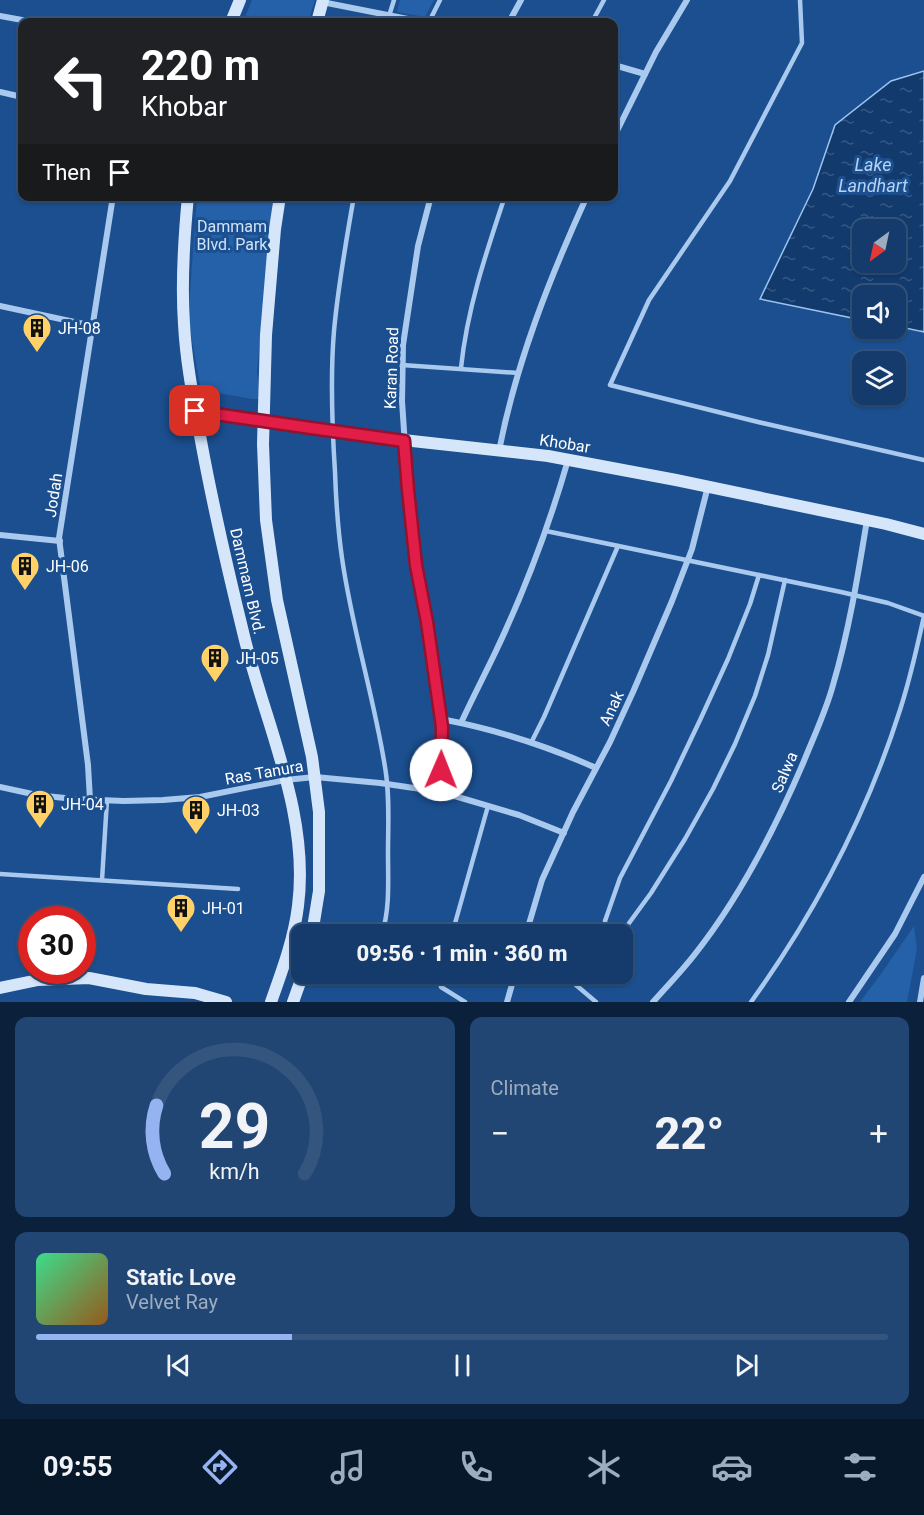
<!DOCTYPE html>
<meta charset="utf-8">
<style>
:root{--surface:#143b6b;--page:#214673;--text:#f1f3f6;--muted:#9dadc1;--line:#33557e;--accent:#95b2f1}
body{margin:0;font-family:Roboto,sans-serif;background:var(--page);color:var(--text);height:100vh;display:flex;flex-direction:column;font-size:22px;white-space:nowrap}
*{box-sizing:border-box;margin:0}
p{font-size:20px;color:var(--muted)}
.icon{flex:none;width:33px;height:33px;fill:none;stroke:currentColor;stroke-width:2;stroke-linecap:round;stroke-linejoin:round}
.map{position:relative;height:1002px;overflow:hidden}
.sheet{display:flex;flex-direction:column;gap:15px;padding:15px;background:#0b203b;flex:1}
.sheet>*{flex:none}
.hud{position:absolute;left:18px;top:18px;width:600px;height:183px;border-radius:12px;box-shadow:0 2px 4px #0004,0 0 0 2px var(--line);background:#202124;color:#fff;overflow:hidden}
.needle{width:39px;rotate:213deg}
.controls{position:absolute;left:852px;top:219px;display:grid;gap:12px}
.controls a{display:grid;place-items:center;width:54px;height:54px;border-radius:12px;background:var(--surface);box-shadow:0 2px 4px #0004,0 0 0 2px var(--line);font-size:30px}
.speed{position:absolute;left:18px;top:906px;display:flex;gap:12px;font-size:30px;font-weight:700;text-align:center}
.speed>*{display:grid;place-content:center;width:78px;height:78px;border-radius:50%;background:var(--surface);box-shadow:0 2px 4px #0004,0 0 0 2px var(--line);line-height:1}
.speed .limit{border:9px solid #d22;background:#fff;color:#111}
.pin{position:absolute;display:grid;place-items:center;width:51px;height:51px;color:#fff;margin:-26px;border-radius:12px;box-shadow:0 3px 9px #0006}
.me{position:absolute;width:66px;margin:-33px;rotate:1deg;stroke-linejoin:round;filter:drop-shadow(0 0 4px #0008)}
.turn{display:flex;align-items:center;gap:21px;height:126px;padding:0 24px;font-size:27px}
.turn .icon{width:78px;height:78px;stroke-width:2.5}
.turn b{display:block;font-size:42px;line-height:51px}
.then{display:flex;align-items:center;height:57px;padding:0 24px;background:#0003;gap:12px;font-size:22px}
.big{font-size:45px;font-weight:800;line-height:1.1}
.sheet .widget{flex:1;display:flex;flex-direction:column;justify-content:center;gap:9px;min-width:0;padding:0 21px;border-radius:12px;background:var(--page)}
.sheet .dial{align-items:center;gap:0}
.dial svg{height:156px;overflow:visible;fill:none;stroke:var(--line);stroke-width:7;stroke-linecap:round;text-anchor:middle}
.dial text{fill:var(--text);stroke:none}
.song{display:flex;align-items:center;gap:18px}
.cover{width:72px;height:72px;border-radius:9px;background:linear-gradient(135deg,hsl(150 70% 55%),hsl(30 70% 35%))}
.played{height:6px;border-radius:3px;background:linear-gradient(90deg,var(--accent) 30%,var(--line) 30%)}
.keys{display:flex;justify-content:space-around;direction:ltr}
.heat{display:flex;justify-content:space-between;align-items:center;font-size:33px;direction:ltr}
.sheet .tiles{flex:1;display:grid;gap:15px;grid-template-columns:1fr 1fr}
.widget:last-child{grid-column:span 2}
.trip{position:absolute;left:291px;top:924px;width:342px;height:60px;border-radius:12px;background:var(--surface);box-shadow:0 2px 4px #0004,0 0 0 2px var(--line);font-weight:800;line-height:60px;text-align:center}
.menu{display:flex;height:96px;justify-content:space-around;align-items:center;background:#08182b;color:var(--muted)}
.menu .icon{width:42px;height:42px}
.menu .active{color:var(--accent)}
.menu b{font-size:27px;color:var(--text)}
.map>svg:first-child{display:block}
</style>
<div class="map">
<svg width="924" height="1002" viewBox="0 0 924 1002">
<defs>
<pattern id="water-ripples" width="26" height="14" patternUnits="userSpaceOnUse" patternTransform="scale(1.5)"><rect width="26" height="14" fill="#123a6d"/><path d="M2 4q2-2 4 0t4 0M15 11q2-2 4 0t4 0" fill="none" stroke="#365883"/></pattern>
</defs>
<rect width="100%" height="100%" fill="#1b4f8f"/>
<g fill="#2461a8">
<path d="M252 0H315L308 22H243Z"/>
<path d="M400 0H434L425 17 397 12Z"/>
<path d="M197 197H273L257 373 260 399H252L201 390 188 319Z"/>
<path d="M914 926 917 949 907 1002H860L881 974Z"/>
</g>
<path fill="url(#water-ripples)" stroke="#9cc4f0" stroke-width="1.5" fill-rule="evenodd" d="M924 71V332L896 326V296H862V320L760 299 813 189 835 125 891 81ZM862 230H896V262H862Z"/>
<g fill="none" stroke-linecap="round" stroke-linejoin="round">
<g stroke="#a9c9ee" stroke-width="4.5">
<path d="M800 0 802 43 730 181 649 300 610 385 758 422 924 460"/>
<path d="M389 16 394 0"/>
<path d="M429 22 440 0"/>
<path d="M592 22 604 0"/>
<path d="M354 196C346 241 338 286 334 331 330 378 332 425 335 472 336 501 338 530 342 558 352 629 374 697 385 767 390 796 388 825 388 853 388 881 390 908 382 934"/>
<path d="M402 365 519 373"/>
<path d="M461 368C467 309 486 253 505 196"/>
<path d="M546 531 841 592 888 603 924 616"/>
<path d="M531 743 544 717 618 546"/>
<path d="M0 874 238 889"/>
<path d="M102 880 107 800"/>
<path d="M452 934 488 806"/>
<path d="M607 934 605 921 620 878 671 781 701 718 728 659 750 604 759 575"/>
<path d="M614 934 624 930 651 893 685 839 713 789 735 744 755 696 768 655 785 580"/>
<path d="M441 974 439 979 441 987 465 1002"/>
<path d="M563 974 596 1002"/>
<path d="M571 981 580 974"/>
<path d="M751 1002C815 913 867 814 900 710 910 679 917 648 924 616"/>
</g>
<g stroke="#a9c9ee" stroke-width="6">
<path d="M322 2 423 22"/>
<path d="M0 16 33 22"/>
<path d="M509 22 521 0"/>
<path d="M614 65 645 74"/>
<path d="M0 92 22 97"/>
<path d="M614 137 656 52 687 0"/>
<path d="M431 196 418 246 403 345 402 401 408 490 416 565 427 622 442 727 441 792"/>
<path d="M0 306 93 326"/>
<path d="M499 451C516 363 550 277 587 196"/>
<path d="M0 535 60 541"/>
<path d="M441 719C494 729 547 746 596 768"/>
<path d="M461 723C472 699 484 676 495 653 525 590 549 526 568 460"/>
<path d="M0 787 37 795 74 799 124 801 163 800 200 797 285 780 315 777 380 783 441 792 519 815 564 833"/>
<path d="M90 800 88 765 59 538 113 196"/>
<path d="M526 934 542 880 573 812 610 742 633 692 672 601 692 549 708 486"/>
<path d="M507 1002 515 974"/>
<path d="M653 1002C667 986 682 971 695 954 741 896 775 829 804 761 814 736 826 711 833 685 849 631 858 575 867 520"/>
<path d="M849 1002 895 934 924 877"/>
<path d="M920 1002 924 978"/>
</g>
<g stroke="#d6e6fa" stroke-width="12">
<path d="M231 22 240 0"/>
<path d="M317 22 323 0"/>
<path d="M188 196C184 238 181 282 184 324 186 363 194 402 201 441 213 506 228 571 244 636 265 724 310 813 298 906 294 939 282 971 271 1002"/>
<path d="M280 196 275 229 266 335 263 444 266 520 277 600 312 757 319 812V891L312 934"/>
<path d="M195 411 385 438 548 456 676 480 886 524 924 534"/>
<path d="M0 988 38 980 89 978 146 989 195 993 226 1002"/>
<path d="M293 1002 303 974"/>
</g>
</g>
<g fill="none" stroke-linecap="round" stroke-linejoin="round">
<g stroke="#92132f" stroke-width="15">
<path id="route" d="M195 411 311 428 404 441 408 490 416 565 427 622 442 727 441 770"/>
</g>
<use href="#route" stroke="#e11d48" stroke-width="10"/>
</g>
<defs>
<g id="building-pin" transform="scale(1.5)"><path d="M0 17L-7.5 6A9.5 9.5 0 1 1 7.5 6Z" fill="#ffd166" stroke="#1b4f8f"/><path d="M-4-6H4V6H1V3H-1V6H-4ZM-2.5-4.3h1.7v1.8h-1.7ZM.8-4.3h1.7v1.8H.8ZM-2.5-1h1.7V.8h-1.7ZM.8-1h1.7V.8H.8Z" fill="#111"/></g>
</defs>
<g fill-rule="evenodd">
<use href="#building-pin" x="37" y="328"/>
<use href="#building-pin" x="25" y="566"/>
<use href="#building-pin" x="215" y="658"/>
<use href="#building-pin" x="40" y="804"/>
<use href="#building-pin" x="196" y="810"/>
<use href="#building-pin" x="181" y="908"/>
</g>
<g text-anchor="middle" stroke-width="6" stroke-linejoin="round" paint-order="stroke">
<g font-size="16" fill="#cfe3fa" stroke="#1b4f8f">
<text x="232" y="232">Dammam<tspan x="232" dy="18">Blvd. Park</tspan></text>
</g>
<g font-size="16" fill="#fff" stroke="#1b4f8f" text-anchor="start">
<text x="58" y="334">JH-08</text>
<text x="46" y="572">JH-06</text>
<text x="236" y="664">JH-05</text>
<text x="61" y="810">JH-04</text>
<text x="217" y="816">JH-03</text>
<text x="202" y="914">JH-01</text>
</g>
<g font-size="16" fill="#fff" stroke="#1b4f8f">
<text transform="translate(391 368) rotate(-88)" y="6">Karan Road</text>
<text transform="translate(565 443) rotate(9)" y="6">Khobar</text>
<text transform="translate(53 495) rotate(-81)" y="6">Jodah</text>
<text transform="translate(248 581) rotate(77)" y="6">Dammam Blvd.</text>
<text transform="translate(611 708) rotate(-65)" y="6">Anak</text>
<text transform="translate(264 772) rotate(-10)" y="6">Ras Tanura</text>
<text transform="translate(784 772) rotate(-67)" y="6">Salwa</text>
</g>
<g font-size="18" font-style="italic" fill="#b5d3f5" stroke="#1b4f8f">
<text x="873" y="171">Lake<tspan x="873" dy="21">Landhart</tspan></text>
</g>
</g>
</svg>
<div class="controls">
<a><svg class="needle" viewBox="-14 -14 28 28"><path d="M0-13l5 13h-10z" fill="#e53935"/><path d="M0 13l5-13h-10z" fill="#9dadc1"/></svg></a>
<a><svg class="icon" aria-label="sound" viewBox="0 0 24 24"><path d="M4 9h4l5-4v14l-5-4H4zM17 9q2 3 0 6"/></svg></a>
<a><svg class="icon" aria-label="layers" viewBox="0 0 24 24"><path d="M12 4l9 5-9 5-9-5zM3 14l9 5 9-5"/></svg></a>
</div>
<div class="speed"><div class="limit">30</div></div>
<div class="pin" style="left:195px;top:411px;background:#d93025"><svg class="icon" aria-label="arrive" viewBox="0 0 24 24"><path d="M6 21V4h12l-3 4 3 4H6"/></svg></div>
<svg class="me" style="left:441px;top:770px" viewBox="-20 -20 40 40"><circle r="19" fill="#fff"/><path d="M0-13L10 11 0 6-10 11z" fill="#e11d48"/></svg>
<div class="trip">09:56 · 1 min · 360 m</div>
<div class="hud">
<div class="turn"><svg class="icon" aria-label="left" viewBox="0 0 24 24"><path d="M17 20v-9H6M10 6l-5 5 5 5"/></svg><div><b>220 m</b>Khobar</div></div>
<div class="then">Then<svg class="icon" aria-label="arrive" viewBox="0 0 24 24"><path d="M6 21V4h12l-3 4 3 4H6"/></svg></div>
</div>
</div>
<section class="sheet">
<div class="tiles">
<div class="widget dial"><svg viewBox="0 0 100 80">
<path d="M14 69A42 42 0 1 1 86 69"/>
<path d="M14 69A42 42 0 0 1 10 34" stroke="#95b2f1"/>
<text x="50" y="56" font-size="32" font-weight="700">29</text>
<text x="50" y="72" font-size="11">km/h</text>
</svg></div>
<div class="widget"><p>Climate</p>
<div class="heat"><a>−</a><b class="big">22°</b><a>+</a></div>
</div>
<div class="widget">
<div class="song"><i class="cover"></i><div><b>Static Love</b><p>Velvet Ray</p></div></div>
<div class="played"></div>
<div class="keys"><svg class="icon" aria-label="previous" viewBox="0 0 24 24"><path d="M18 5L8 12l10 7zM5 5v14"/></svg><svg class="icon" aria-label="pause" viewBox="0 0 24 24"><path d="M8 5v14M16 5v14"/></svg><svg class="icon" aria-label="next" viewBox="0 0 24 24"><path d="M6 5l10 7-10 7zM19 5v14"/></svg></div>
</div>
</div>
</section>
<nav class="menu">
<b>09:55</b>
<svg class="icon active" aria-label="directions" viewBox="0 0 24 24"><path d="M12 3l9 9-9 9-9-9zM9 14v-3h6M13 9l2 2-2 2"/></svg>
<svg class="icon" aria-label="music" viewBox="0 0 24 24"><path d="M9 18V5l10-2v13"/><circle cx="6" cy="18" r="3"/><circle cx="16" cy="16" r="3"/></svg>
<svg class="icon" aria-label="phone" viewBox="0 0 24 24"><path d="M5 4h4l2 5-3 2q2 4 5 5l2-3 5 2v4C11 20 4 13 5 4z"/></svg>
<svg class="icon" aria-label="climate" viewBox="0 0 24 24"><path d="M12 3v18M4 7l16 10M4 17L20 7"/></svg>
<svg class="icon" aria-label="car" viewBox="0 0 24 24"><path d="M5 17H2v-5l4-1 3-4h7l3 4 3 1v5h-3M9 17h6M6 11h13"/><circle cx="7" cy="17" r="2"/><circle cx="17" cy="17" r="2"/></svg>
<svg class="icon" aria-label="filters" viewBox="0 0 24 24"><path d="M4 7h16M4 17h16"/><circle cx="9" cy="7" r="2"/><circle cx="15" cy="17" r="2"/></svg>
</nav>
